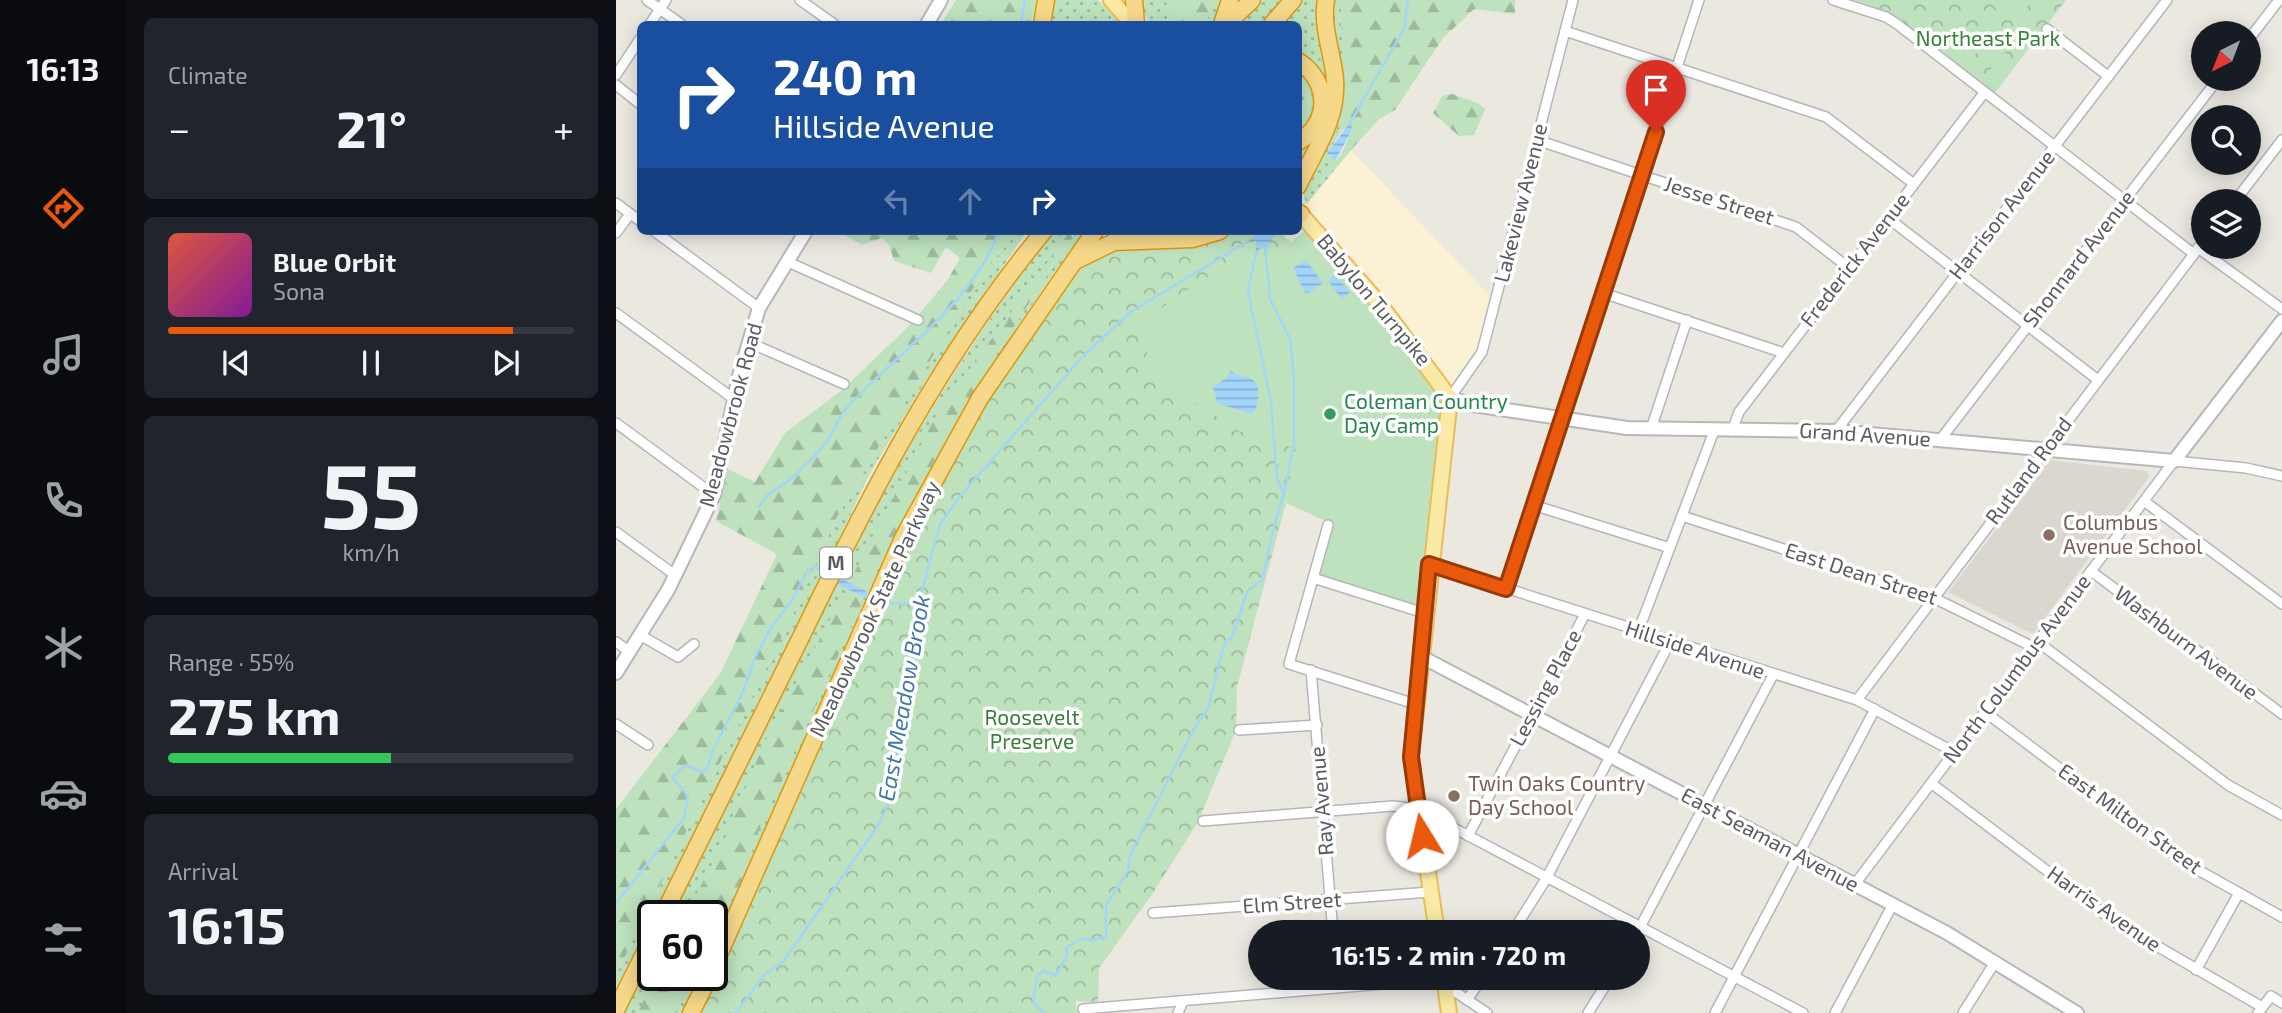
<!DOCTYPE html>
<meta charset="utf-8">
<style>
:root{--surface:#171b24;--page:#20242c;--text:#f1f3f6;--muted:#9ea1a6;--line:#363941;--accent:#ea580c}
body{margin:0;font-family:"Exo 2",sans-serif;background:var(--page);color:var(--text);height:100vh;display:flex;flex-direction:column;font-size:26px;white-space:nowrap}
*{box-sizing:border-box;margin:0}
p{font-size:23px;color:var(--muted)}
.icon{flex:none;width:38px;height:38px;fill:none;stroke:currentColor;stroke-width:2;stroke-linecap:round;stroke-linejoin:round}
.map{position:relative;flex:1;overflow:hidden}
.panel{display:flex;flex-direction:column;gap:18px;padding:18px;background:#0d0f14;width:490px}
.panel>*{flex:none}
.banner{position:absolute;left:21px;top:21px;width:665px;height:214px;border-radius:10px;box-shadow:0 4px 18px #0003;background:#1a4fa0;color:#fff;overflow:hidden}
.needle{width:46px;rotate:222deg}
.buttons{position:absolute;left:1575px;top:21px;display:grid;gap:14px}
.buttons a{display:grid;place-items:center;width:70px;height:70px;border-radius:50%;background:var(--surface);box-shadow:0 4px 18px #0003;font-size:35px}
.speed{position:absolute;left:21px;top:900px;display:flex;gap:14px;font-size:35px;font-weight:700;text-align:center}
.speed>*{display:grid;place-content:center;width:91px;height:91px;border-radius:50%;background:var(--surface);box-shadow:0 4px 18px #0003;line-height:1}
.speed .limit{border:4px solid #111;border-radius:10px;background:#fff;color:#111}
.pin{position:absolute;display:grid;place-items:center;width:60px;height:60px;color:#fff;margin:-72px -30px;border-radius:50% 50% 50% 0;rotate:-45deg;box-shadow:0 0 7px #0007}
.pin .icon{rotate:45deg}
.me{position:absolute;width:77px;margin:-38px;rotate:351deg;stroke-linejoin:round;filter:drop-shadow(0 0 5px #0008)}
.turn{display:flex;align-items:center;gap:24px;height:147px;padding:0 21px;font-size:32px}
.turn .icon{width:91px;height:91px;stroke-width:2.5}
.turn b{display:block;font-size:49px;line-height:60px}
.lanes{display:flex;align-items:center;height:66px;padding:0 21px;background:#0003;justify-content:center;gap:35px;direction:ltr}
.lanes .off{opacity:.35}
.big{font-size:52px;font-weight:700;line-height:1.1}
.panel .tile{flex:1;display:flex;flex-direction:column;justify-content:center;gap:10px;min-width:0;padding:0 24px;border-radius:10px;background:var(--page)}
.panel .dial{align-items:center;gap:0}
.dial b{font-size:91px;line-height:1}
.song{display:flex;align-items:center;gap:21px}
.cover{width:84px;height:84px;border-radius:10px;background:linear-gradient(135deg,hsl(10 70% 55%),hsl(290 70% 35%))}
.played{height:7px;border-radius:4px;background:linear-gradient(90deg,var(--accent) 85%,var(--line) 85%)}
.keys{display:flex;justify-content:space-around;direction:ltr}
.heat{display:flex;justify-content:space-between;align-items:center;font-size:38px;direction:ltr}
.charge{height:10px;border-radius:5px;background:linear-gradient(90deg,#34c759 55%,var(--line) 0)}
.trip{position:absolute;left:632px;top:920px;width:402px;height:70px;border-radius:35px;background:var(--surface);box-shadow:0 4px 18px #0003;font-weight:700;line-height:70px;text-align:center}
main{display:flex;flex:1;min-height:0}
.menu{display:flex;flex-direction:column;width:126px;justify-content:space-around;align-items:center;background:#090b0e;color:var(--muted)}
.menu .icon{width:49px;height:49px}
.menu .current{color:var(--accent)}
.menu b{font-size:32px;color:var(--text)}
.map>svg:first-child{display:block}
</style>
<main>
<nav class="menu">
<b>16:13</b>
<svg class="icon current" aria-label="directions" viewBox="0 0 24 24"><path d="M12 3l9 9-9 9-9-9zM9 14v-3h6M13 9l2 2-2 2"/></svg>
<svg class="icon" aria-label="music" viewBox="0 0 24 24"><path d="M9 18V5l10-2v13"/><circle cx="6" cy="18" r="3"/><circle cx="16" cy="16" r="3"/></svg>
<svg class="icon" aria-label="phone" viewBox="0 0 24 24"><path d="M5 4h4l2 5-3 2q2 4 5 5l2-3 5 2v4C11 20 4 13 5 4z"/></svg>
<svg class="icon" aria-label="climate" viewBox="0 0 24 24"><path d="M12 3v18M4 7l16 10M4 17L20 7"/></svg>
<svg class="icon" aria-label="car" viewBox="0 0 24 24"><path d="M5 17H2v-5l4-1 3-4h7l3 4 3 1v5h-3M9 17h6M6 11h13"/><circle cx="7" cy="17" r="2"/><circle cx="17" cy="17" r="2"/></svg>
<svg class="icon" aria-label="filters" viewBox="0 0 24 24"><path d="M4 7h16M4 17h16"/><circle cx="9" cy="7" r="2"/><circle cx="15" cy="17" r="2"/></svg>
</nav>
<section class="panel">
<div class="tile"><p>Climate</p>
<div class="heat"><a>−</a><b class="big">21°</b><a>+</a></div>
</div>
<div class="tile">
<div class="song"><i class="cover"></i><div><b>Blue Orbit</b><p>Sona</p></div></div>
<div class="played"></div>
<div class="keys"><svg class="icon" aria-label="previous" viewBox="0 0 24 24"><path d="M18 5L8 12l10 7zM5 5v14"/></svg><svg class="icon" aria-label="pause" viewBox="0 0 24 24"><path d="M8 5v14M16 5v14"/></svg><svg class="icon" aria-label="next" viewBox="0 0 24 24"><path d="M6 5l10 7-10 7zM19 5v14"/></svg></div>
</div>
<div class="tile dial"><b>55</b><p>km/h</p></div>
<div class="tile"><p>Range · 55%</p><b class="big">275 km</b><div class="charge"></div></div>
<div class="tile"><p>Arrival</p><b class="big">16:15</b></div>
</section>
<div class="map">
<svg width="1666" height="1013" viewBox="0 0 1666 1013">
<defs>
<pattern id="grass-dots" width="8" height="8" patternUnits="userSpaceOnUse" patternTransform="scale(1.75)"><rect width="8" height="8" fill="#bee2bd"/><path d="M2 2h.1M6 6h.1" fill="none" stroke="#9dba9d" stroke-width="1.8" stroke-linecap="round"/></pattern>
<pattern id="forest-firs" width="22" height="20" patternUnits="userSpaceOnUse" patternTransform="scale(1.75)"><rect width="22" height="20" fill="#bee2bd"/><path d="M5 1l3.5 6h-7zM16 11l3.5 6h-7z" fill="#9dba9d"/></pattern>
<pattern id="park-crowns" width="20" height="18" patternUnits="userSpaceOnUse" patternTransform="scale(1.75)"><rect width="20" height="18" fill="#bee2bd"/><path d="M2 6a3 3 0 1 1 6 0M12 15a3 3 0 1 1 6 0" fill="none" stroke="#9dba9d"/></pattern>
<pattern id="water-rules" width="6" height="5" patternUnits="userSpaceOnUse" patternTransform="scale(1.75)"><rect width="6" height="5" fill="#a1d5fa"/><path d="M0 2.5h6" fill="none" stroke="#86b0ce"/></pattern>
</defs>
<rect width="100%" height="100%" fill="#ebe8e0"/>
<path fill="#fbf1d4" d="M735 150 878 300 865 351 834 397 684 211Z"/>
<path fill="#dbd7ce" d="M1433 460 1531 471 1533 477 1417 634 1332 592Z"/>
<g fill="url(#grass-dots)">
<path d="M434 0H482L504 24H430Z"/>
<path d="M521 0H611L598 24H534Z"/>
<path d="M647 0H670L647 24H624Z"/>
<path d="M687 0H704L716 95 683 175V148L710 101 683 58 682 24H664Z"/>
<path d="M715 0H732L724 13 731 81 720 132 727 129 711 153 719 161 725 155 729 157 691 204C679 184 702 164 708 145 719 104 718 42 715 0Z"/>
<path d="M683 67 694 76 703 108 683 139Z"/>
<path d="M403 231H411L310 380 253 475 192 606 0 988V975L188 591 222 515 367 272Z"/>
<path d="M438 231H469C383 343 316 467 252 592L222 577C287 453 352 342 438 231Z"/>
<path d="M219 583 250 598 96 953V915H54Z"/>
<path d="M37 951V975H86L67 1013H6Z"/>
</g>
<g fill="url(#forest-firs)">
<path d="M340 0H420L415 24H325Z"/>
<path d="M549 0H601L589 24 562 23Z"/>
<path d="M732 0H899V14L858 9 827 38 779 110 763 119 729 157 725 155 736 130 723 129 720 134 731 81 724 13Z"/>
<path d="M683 76 691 84 696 113 683 128Z"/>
<path d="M836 94 862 103 869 109 858 135 843 136 817 113 826 96Z"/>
<path d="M221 231H403L367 272 222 515 188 591 0 975V809L104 674 161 554 100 521 112 469 139 482 169 433 225 391 294 325 331 281 344 258 330 247 315 273 278 261 273 245 266 238 246 245Z"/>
<path d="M454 231H462C382 344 313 464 252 589L235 579 321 414Z"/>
<path d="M230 590 248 598 143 830 127 879 96 934V915H69L105 848 148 743Z"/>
<path d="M38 975H77L59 1013H22Z"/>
</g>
<g fill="url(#park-crowns)">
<path d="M1238 0H1450L1378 94C1334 59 1292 16 1238 0Z"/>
<path d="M617 231H662L675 242 655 258 682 441 670 503 621 687 620 730 582 822 535 896 483 968 482 1002 459 1001 461 1013H85L179 806 259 616 304 522 362 413 452 282 469 264 494 248 605 236Z"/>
</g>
<g fill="#bee2bd">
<path d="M1371 0H1419L1394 20Z"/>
<path d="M1361 31 1371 39 1354 61 1344 53Z"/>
<path d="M1374 42 1384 49 1367 71 1357 63Z"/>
<path d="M1388 52 1398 60 1381 82 1371 74Z"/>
<path d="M696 225 834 397 807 612 699 577 714 523 670 503 680 449 623 431 548 382 517 327 627 253 655 258Z"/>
</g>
<g fill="url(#water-rules)">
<path d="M735 121 736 130 719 161 711 153Z"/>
<path d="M646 231H661L650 250 646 247 640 252V241L628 244Z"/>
<path d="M690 260 707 283 693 293H689L677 268Z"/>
<path d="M719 275 734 292 726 299 712 281Z"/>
<path d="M615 371C621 376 631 376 637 380 647 387 642 408 636 414L601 403 597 387 610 378Z"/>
<path d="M222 577 252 592 250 598 219 583Z"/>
</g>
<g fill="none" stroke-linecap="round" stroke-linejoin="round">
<g stroke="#a1d5fa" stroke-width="2.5">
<path d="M405 24 409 0"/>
<path d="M734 123 788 29 792 0"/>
<path d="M649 248 654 299 674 339 678 380V443L668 494"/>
<path d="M143 507C156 485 163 491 178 476 189 466 202 453 211 441 219 431 222 418 230 409 279 354 358 303 383 231"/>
<path d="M269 603 290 604 304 595"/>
<path d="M0 903 68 818 72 796 56 777 70 765 85 772 91 769 97 750 127 692 139 657 155 628 176 600 192 570 199 567 205 570"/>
<path d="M120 1013 148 975 167 962 263 824 277 792 294 635 324 524 346 494 468 355 516 311 629 243"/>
<path d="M427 1013 417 1001 421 976 427 971 440 975 451 956 450 948 466 938 476 940 490 937V905L512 871 514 855 578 729 592 709 609 641 615 639 632 590 646 581C653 552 657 522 668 494L661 479 655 402 632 291 640 252"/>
</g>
<g stroke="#b3b6ba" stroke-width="12">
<g id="street">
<path d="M31 0 65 24"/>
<path d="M184 0 218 24"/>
<path d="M1217 0 1270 17 1281 24 1578 254"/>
<path d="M34 24 50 0"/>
<path d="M1431 29 1492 76"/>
<path d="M949 31 1210 117 1298 184"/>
<path d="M1633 39 1663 0"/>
<path d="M0 75 24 39"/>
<path d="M0 85 24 104"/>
<path d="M921 140 1180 227 1233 268"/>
<path d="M1619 201 1666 140"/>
<path d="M0 203 24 221"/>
<path d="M1272 218 1482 380"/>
<path d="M38 231 143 308"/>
<path d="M0 233 14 214"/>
<path d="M1582 248 1666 309"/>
<path d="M172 262 302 320"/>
<path d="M987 293 1168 353"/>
<path d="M0 313 118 399"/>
<path d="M132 342 228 384"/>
<path d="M834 398 866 352 957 0"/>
<path d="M0 423 98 495"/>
<path d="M1035 429 1071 320"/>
<path d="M1116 431 1123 412 1368 93"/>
<path d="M1220 431 1551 0"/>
<path d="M1324 440 1602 79"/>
<path d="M1528 501 1666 604"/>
<path d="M917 505 1054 548"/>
<path d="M1066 516 1318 598 1417 647"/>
<path d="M712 525 673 664 799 704"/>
<path d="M0 532 59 575"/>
<path d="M814 564 1241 700 1338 752"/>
<path d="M1475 571 1666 714"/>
<path d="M697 578 808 613"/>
<path d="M890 589 1083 0"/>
<path d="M1022 632 1098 431"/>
<path d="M24 635 62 657 78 644"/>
<path d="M0 642 14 652"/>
<path d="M1422 642 1612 785 1666 815"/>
<path d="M695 670 717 933"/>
<path d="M1241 700 1587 242"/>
<path d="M1369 712 1568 862 1666 917"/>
<path d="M0 724 32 745"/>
<path d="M623 730 701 725"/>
<path d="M1315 783 1496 920 1646 1007"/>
<path d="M587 821 777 806 802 809 1187 1013"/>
<path d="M852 836 969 614"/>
<path d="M1239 884 1558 461 1630 468 1666 476"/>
<path d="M537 913 814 892"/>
<path d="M896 933 930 879 1054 642"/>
<path d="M1021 933 1157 675"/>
<path d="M1580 970 1623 893"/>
<path d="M829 985 871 1013"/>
<path d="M851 1000 866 978"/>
<path d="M467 1009 828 979"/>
<path d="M562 1013 567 1001"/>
<path d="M972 1013 994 978"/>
<path d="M1099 1013 1259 709"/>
<path d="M1219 1013 1277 904"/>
<path d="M1347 1013 1379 962"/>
<path d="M1642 1013 1655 996 1666 1003"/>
</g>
</g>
<g stroke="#b4b7bc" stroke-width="16">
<g id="secondary">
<path d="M311 24 325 0"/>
<path d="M834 398 857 405 1011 428 1220 431 1558 461 1666 321"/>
<path d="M804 656 1331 933 1461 1013"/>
<path d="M0 673 52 590 98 495 123 376 143 308 190 231"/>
</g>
</g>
<g stroke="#e9bd5b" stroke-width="18">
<g id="primary">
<path d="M495 0 516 24"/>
<path d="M682 211 763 303 834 398 795 757 821 933"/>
<path d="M828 978 833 1013"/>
</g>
</g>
<g stroke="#de970c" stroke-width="19">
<g id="highway">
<path d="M518 0 520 24"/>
<path d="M426 24 430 0"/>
<path d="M606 24 614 0"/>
<path d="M611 24 636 0"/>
<path d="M656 24 677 0"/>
<path d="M682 61C714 81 715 123 682 142"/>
<path d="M682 186C698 151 722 120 719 80 717 54 705 26 710 0"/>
<path d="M682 213 685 214"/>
<path d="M459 261 498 242 576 239 604 231"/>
<path d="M47 915C93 822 140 728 186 635 255 492 326 354 428 231"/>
<path d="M96 970 288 536 364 398 479 231"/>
<path d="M0 1010 37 936"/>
<path d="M75 1013 94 975"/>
</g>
</g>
<use href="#street" stroke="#fff" stroke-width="9"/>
<use href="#secondary" stroke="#fff" stroke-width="12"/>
<use href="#primary" stroke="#faeaa5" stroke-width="14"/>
<use href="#highway" stroke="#f6d88b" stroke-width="16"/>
</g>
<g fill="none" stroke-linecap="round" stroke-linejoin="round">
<g stroke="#983908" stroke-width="18">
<path id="route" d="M806 836 795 757 813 564 890 589 1040 132"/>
</g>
<use href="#route" stroke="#ea580c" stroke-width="12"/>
</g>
<circle fill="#2e9e5b" stroke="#fff" stroke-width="2.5" cx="714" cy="414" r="7"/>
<g fill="#8d6e63" stroke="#fff" stroke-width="2.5">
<circle cx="1433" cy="535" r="7"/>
<circle cx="838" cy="796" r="7"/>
</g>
<g text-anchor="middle" stroke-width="7" stroke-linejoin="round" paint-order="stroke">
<rect fill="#fff" stroke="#8b8d90" stroke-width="2" x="204" y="547.5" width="32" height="31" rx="5"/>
<g font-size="19" font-weight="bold" fill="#595c60">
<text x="220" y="570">M</text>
</g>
<g font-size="21" fill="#387f39" stroke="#fff">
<text x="1372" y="46">Northeast Park</text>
<text x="416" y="725">Roosevelt<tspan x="416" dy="24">Preserve</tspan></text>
</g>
<g font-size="21" fill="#595c60" stroke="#fff">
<text transform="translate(1103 201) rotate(18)" y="7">Jesse Street</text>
<text transform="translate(905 203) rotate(-76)" y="7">Lakeview Avenue</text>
<text transform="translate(1386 215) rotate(-52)" y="7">Harrison Avenue</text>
<text transform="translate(1463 259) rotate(-52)" y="7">Shonnard Avenue</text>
<text transform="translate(1239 260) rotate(-52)" y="7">Frederick Avenue</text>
<text transform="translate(758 300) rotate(50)" y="7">Babylon Turnpike</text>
<text transform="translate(115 415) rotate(-75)" y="7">Meadowbrook Road</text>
<text transform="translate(1249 435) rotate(4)" y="7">Grand Avenue</text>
<text transform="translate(1413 471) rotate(-53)" y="7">Rutland Road</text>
<text transform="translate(1245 574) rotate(18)" y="7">East Dean Street</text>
<text transform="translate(259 609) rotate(-65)" y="7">Meadowbrook State Parkway</text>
<text transform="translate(1570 643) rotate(37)" y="7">Washburn Avenue</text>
<text transform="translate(1079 650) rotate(18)" y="7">Hillside Avenue</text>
<text transform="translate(1401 669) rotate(-53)" y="7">North Columbus Avenue</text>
<text transform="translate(930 688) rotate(-62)" y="7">Lessing Place</text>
<text transform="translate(706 801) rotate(-95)" y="7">Ray Avenue</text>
<text transform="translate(1514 819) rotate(36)" y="7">East Milton Street</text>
<text transform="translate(1154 840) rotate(28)" y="7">East Seaman Avenue</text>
<text transform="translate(676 903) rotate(-4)" y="7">Elm Street</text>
<text transform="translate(1488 909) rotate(35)" y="7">Harris Avenue</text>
</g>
<g font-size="21" fill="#27864d" stroke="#fff" text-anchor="start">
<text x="728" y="409">Coleman Country<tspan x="728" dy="24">Day Camp</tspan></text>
</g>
<g font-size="21" fill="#785e54" stroke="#fff" text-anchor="start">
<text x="1447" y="530">Columbus<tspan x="1447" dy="24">Avenue School</tspan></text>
<text x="852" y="791">Twin Oaks Country<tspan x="852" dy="24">Day School</tspan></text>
</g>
<g font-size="23" font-style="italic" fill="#4177aa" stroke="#fff">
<text transform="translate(288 698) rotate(-80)" y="8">East Meadow Brook</text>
</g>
</g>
</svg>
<div class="buttons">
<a><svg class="needle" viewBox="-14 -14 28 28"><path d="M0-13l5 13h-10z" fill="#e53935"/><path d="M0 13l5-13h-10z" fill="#9ea1a6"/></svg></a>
<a><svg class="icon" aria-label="search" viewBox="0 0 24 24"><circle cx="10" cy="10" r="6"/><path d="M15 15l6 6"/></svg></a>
<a><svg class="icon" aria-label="layers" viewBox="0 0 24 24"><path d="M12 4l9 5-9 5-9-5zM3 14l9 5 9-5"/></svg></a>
</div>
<div class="speed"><div class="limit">60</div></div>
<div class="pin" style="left:1040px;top:132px;background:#d93025"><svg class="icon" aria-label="arrive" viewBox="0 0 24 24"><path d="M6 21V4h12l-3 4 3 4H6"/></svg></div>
<svg class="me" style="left:806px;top:836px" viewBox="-20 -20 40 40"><circle r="19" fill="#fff"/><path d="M0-13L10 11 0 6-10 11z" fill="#ea580c"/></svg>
<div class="trip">16:15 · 2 min · 720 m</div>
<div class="banner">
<div class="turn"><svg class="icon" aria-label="right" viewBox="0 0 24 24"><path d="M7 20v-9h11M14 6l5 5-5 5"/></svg><div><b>240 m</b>Hillside Avenue</div></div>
<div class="lanes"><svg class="icon off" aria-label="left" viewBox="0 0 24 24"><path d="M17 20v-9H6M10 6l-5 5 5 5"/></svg><svg class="icon off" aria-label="ahead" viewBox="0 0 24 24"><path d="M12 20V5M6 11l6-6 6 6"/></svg><svg class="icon" aria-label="right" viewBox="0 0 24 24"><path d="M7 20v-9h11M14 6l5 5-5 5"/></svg></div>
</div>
</div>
</main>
